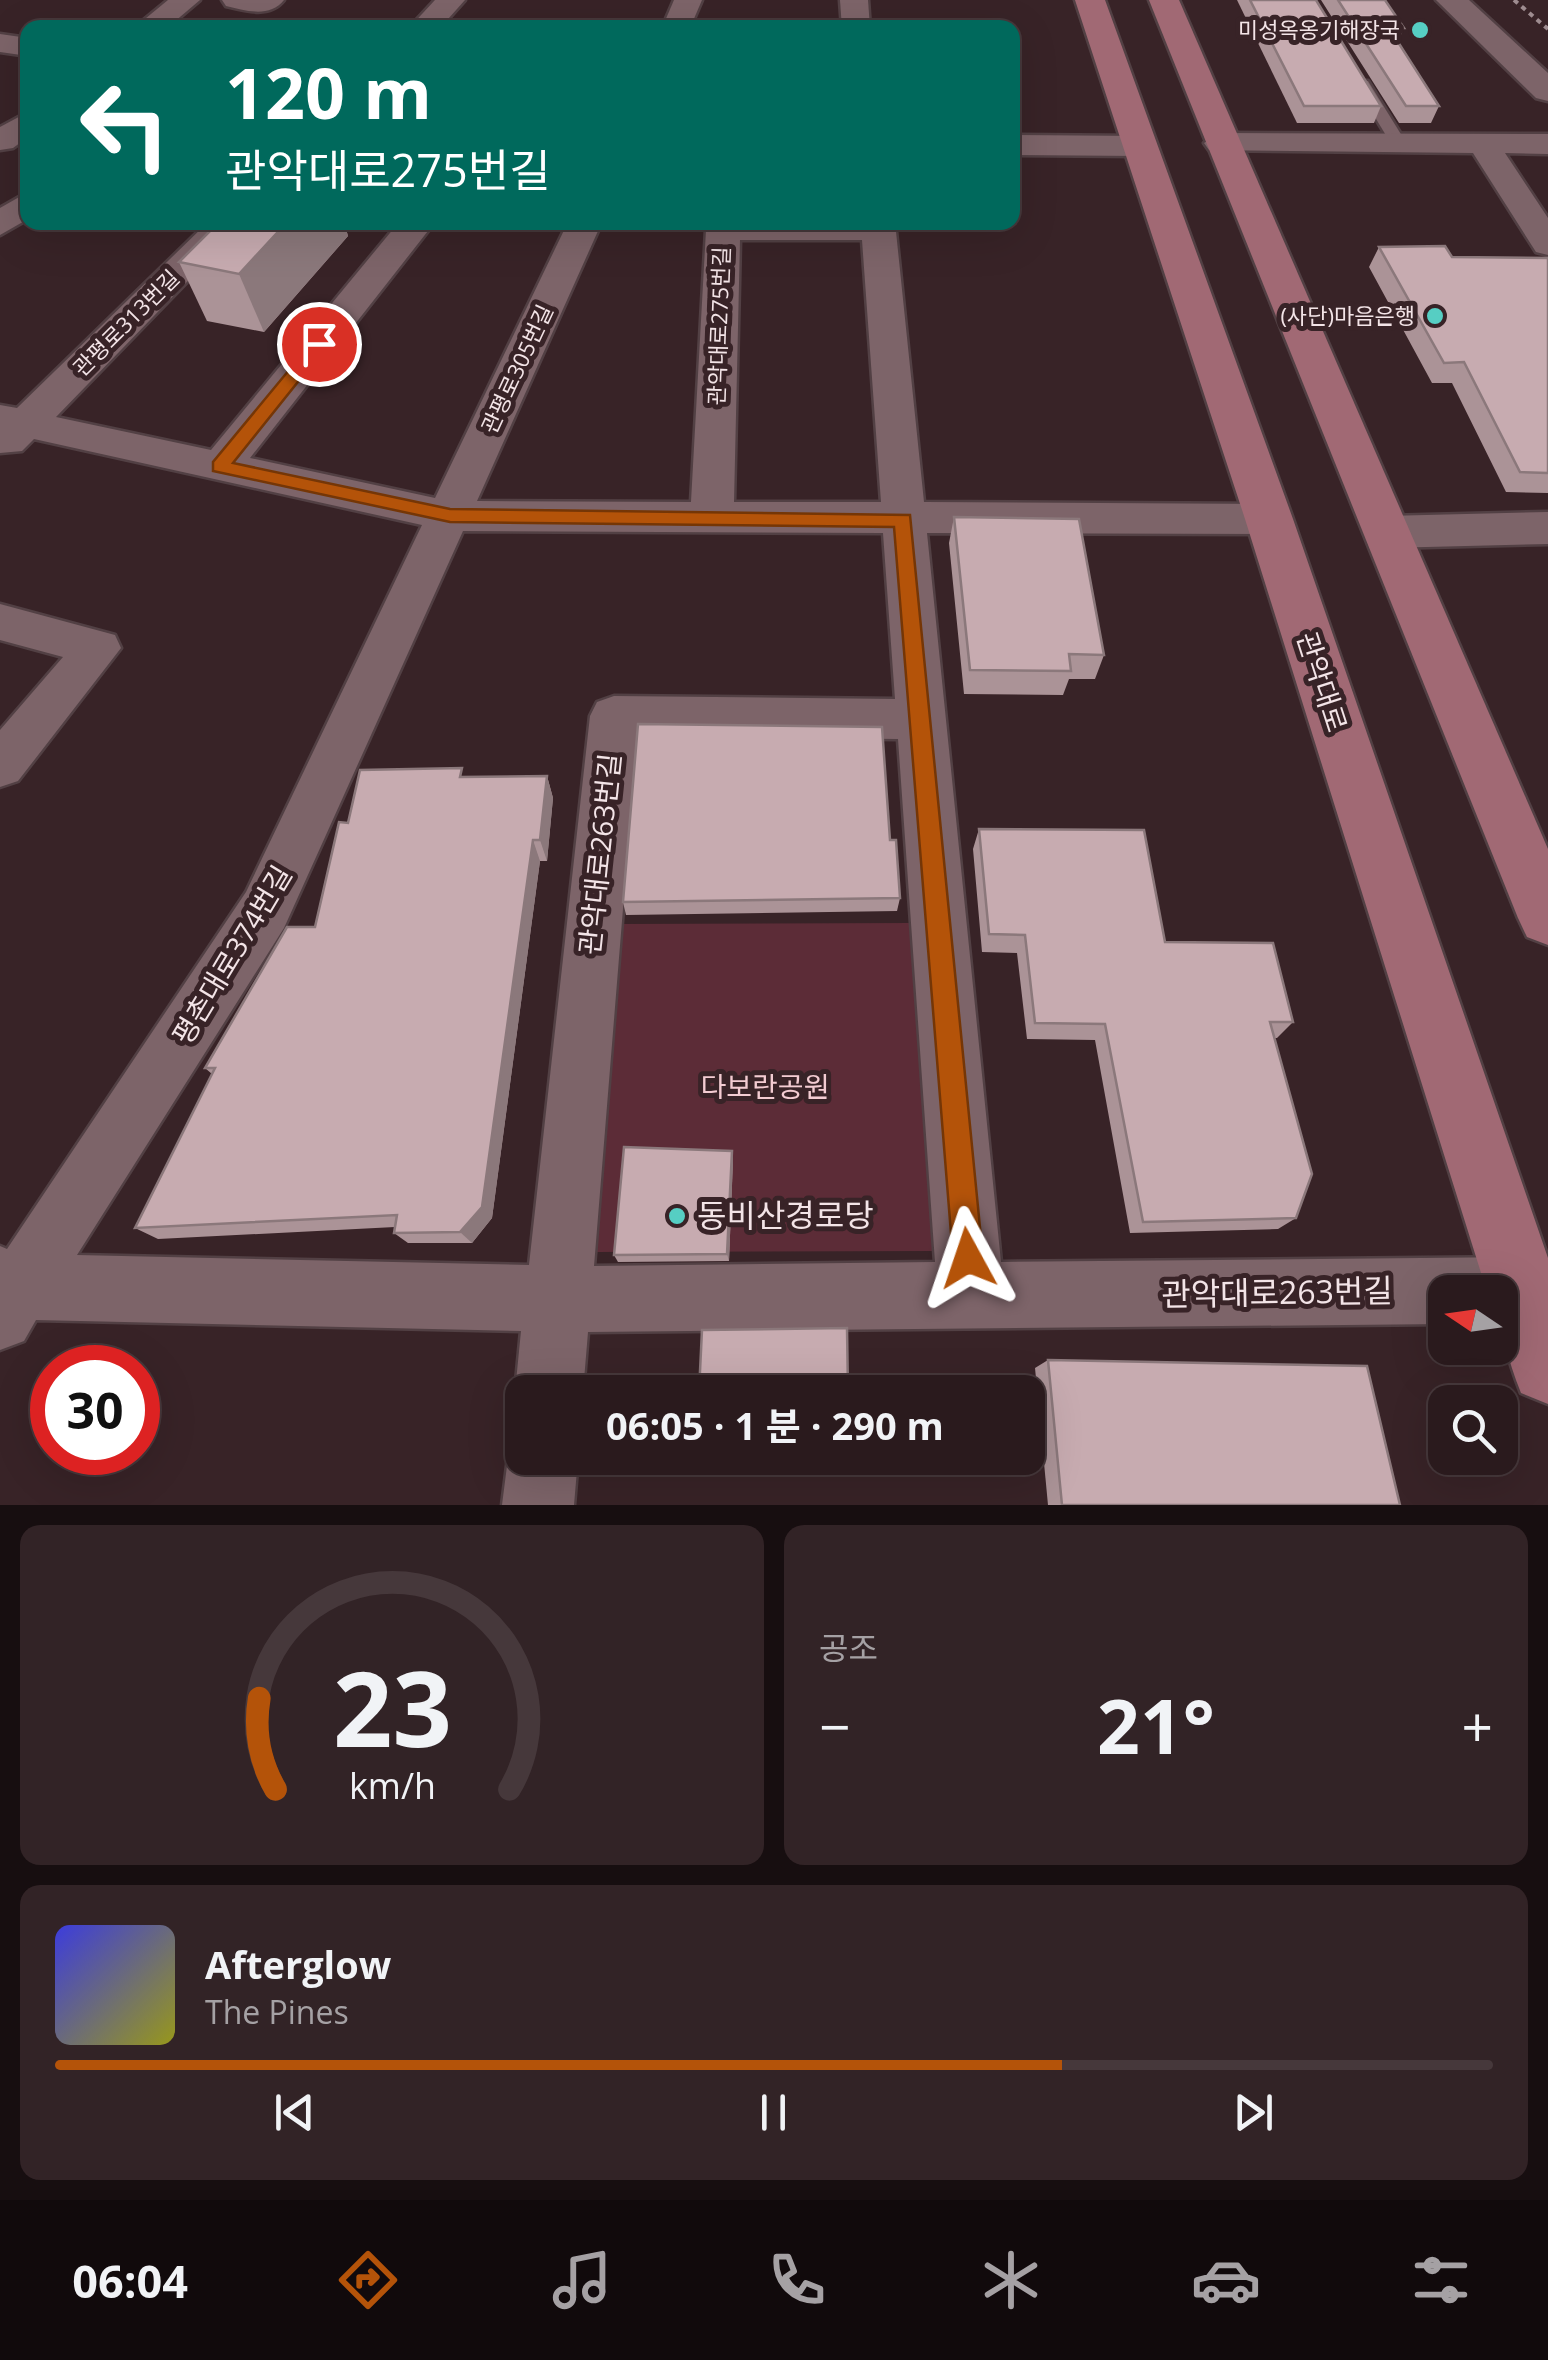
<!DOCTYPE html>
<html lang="ko">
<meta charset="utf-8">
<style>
:root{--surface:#2a1a1d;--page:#322326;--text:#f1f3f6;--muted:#a5a1a4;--line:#46383b;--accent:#b45309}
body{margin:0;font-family:"Open Sans","Noto Sans KR",sans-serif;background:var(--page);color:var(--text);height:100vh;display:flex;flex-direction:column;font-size:38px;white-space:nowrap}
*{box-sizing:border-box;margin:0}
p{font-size:32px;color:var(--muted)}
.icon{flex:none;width:55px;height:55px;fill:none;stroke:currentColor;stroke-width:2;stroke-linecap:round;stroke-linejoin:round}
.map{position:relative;height:1505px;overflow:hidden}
.details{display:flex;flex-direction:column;gap:20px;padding:20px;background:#170e10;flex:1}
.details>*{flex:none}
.hud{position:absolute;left:20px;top:20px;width:1000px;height:210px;border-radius:20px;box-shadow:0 10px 40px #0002,0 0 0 2px var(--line);background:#00695c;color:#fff;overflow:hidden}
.needle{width:65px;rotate:283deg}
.tools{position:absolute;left:1428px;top:1275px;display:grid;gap:20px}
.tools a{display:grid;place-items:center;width:90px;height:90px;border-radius:20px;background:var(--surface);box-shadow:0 10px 40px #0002,0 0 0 2px var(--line);font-size:50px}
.speed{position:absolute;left:30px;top:1345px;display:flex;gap:20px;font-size:50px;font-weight:700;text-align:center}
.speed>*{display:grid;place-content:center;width:130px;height:130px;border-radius:50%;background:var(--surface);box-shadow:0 10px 40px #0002,0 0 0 2px var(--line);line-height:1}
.speed .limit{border:15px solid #d22;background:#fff;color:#111}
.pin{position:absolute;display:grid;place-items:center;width:85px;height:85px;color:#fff;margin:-42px;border:5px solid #fff;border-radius:50%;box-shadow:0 2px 10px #0007}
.me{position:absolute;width:110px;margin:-55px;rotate:355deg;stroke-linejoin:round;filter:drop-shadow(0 0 8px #0008)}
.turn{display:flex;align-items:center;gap:35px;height:210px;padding:0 40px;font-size:45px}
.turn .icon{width:130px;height:130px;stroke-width:2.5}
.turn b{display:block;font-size:70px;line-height:85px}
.big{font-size:75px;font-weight:700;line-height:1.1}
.details .widget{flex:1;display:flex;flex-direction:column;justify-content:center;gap:15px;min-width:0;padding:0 35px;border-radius:20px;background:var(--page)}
.details .dial{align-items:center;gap:0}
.dial svg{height:260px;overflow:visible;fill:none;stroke:var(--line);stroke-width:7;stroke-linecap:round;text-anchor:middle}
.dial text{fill:var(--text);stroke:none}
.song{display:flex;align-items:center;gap:30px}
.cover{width:120px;height:120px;border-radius:15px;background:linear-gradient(135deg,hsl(240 70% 55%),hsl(60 70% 35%))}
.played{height:10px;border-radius:5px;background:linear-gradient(90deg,var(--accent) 70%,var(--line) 70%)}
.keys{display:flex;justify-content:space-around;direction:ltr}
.heat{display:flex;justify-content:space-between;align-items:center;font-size:55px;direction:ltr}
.details .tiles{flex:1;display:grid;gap:20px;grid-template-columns:1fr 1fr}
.widget:last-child{grid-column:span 2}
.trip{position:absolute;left:505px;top:1375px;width:540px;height:100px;border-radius:20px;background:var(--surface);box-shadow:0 10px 40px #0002,0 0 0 2px var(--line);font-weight:700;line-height:100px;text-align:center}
.dock{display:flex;height:160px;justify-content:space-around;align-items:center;background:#110a0c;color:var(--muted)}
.dock .icon{width:70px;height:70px}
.dock .active{color:var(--accent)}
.dock b{font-size:45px;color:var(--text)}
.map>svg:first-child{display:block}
</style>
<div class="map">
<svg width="1548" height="1505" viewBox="0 0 1548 1505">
<rect width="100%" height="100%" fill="#382327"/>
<path fill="#5c2c37" d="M913 923 938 1251 591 1252 618 924Z"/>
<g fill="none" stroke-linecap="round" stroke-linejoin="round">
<g stroke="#524044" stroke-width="5">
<path id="service" d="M1358 81H1368L1407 144 1405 147H1393L1355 84Z"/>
</g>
<g stroke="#524044" stroke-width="5">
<g id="minor">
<path d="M168 0H200L167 28H134Z"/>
<path d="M222 0H284C270 18 246 11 226 6Z"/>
<path d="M435 0H465L440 28H409Z"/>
<path d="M674 0H702L690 28H662Z"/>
<path d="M840 0H868L870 28H842Z"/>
<path d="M0 34 28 38V56L0 52Z"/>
<path d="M28 112V137L13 148 0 150V127Z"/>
<path d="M1220 133 1548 134V154L1505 153 1548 218V255L1536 252 1473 153 1209 150 1204 143Z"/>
<path d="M1012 135 1139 136 1155 146 1139 156 1012 155Z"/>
<path d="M28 192V219L0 235V208Z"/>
<path d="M208 222H245L56 417 211 450 399 222H435L250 458 435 498 568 222H602L477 501 691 502 706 230 711 223 895 222 924 502 1269 504 1284 508 1291 519 1284 530 1269 534 927 533 1001 1262 1522 1257 1545 1267V1313L1522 1323H1500V1292H1445V1324L588 1332 583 1392H522V1411L515 1392 521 1331 36 1320 24 1341 0 1350V1246L7 1249 246 892 422 525 34 439 22 451 0 453V405L17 408ZM740 240H862L881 502H734ZM463 531 883 533 895 699 614 696 597 702 590 716 529 1265 77 1255 284 928ZM637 736 898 739 935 1262 594 1266Z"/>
<path d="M1548 512V544L1386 548 1371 543 1364 532 1371 521 1386 516Z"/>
<path d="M0 604 115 635 121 648 18 781 0 787V730L63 657 0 640Z"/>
<path d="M522 1431V1458H578L574 1505H502L508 1458Z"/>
</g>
</g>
<g stroke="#524044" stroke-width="5">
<path id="tertiary" d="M1436 0H1469L1548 73V101L1536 98Z"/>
</g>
<g stroke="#524044" stroke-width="5">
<g id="primary">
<path d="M1075 0H1105L1293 519 1548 1258V1404L1521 1393C1507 1358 1500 1330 1500 1292H1487L1245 519Z"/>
<path d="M1149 0H1179L1548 849V945L1527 937 1518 918Z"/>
</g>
</g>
<path stroke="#9e8c90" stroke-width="4" stroke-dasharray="5 5" stroke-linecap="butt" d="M1514 0 1548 29"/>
<use href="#service" fill="#7d6469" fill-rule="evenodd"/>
<use href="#minor" fill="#7d6469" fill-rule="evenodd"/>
<use href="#tertiary" fill="#7d6469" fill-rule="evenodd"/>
<use href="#primary" fill="#a16974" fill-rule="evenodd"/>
</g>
<g fill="#ab9397">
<path d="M1237 0H1316L1381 106 1374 123H1297Z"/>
<path d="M1321 0H1385L1404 28 1398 42 1439 106 1431 123H1399Z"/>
<path d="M219 222H344L348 236 264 332 207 321 179 262Z"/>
<path d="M1379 247 1452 257 1548 258V493L1506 492 1452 383H1432L1369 267Z"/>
<path d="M954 517 1104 655 1095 679H1069L1063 695 964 694 949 543Z"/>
<path d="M547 776 553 798 547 861H540L492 1218 472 1243H408L394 1233 395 1227 158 1239 135 1228 212 1074 205 1068 315 927 465 777Z"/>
<path d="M979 829 1293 1022 1277 1038H1274L1296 1218 1278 1229 1130 1233 1095 1040 1027 1039 1017 953 982 952 973 849Z"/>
<path d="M890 840 900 898 897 911 626 915 623 902Z"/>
<path d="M732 1151 733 1160 729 1261 618 1262 614 1255Z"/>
<path d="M1048 1360 1400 1505H1048L1035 1368Z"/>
</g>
<g fill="#8b787b">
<path d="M287 222H344L348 236 264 332 239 274Z"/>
<path d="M547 776 553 798 547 861 540 840Z"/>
<path d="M533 840 540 861 492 1218 472 1243 460 1232Z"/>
<path d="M732 1151 733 1160 729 1261 727 1254Z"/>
</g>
<g fill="#c7abb0" stroke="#8b787b" stroke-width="2.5">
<path d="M1250 0H1316L1381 106H1304Z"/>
<path d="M1338 0H1385L1404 28H1389L1439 106H1406Z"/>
<path d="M219 222H287L239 274 179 262Z"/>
<path d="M1445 246 1452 257 1548 258V473L1520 472 1464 362 1444 363 1379 247Z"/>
<path d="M954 517 1079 519 1104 655 1069 654 1071 671 970 670Z"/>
<path d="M638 724 882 727 890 840H896L900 898 623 902Z"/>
<path d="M462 768 460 777 547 776 540 840H533L482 1207 460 1232 394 1233 397 1215 135 1228 215 1068H205L287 927H315L339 822 348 823 360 770Z"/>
<path d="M979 829 1144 830 1165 942 1273 943 1293 1022H1270L1312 1174 1296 1218 1143 1222 1105 1024 1035 1023 1025 935 989 934Z"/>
<path d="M624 1147 732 1151 727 1254 614 1255Z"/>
<path d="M847 1328 848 1392H699L702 1330Z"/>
<path d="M1048 1360 1367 1366 1400 1505H1062Z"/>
</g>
<path fill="#b45309" stroke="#753606" stroke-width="2.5" d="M319 339 325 341V348L233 463 450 509 910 515 983 1258 979 1269 968 1273 958 1269 953 1258 894 527 450 522 213 471V462L313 341Z"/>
<g fill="#56cec3" stroke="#382327" stroke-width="4">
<circle cx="1420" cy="30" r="10"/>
<circle cx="1435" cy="316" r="10"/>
<circle cx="677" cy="1216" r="10"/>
</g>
<g text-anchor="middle" stroke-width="10" stroke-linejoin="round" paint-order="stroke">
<g font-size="22" fill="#f3e4e7" stroke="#382327" text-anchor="end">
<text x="1400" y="38">미성옥옹기해장국</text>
<text x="1415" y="324">(사단)마음은행</text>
</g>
<g font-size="22" fill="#f3e4e7" stroke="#382327">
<text transform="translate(126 323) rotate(-45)" y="8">관평로313번길</text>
<text transform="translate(719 326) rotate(-88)" y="8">관악대로275번길</text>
<text transform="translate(517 369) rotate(-65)" y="8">관평로305번길</text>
</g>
<g font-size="28" fill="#f3e4e7" stroke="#382327">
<text transform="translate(1322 682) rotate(72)" y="10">관악대로</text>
<text transform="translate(600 854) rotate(-84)" y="10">관악대로263번길</text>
<text transform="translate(232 955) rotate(-59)" y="10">평촌대로374번길</text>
</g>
<g font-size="28" fill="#f3ccd2" stroke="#382327">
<text x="765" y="1097">다보란공원</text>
</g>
<g font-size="32" fill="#f3e4e7" stroke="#382327" text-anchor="start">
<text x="697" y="1227">동비산경로당</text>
</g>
<g font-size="32" fill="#f3e4e7" stroke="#382327">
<text transform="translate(1277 1293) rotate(-1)" y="11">관악대로263번길</text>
</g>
</g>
</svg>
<div class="tools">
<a><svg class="needle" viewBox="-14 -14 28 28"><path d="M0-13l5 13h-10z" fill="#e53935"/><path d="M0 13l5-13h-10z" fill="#a5a1a4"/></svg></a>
<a><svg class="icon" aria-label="search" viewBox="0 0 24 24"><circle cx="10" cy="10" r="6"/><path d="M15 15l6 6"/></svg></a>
</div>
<div class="speed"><div class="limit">30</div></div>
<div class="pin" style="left:319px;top:344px;background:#d93025"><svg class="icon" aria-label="arrive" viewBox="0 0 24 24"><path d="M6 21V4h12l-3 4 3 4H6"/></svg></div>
<svg class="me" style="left:968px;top:1258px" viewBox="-20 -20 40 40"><path d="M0-17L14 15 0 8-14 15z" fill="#b45309" stroke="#fff" stroke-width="4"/></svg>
<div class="trip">06:05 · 1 분 · 290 m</div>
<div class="hud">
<div class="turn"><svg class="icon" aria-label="left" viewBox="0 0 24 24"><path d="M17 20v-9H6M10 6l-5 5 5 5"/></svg><div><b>120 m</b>관악대로275번길</div></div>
</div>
</div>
<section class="details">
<div class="tiles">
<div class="widget dial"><svg viewBox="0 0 100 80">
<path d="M14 69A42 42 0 1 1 86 69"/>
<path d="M14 69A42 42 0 0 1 9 41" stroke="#b45309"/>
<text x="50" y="56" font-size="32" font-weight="700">23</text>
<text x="50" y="72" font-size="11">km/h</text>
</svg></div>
<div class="widget"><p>공조</p>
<div class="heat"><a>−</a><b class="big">21°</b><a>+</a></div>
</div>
<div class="widget">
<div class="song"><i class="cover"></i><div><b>Afterglow</b><p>The Pines</p></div></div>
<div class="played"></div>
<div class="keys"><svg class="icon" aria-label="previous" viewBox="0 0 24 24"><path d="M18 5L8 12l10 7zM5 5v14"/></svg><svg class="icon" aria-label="pause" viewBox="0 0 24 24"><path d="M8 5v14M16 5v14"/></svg><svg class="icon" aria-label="next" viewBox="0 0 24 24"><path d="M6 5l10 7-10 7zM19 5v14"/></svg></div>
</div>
</div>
</section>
<nav class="dock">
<b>06:04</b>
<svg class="icon active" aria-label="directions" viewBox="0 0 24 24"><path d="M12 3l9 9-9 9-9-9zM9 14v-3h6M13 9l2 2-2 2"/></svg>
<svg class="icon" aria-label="music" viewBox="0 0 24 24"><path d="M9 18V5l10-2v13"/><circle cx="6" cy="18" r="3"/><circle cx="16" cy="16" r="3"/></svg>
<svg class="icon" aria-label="phone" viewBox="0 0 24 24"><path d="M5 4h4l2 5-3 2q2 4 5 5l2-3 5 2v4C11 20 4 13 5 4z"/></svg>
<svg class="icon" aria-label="climate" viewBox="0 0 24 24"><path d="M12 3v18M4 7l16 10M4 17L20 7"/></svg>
<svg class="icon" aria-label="car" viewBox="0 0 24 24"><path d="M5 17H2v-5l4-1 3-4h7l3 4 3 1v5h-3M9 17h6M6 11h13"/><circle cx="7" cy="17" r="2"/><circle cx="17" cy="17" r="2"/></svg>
<svg class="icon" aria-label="filters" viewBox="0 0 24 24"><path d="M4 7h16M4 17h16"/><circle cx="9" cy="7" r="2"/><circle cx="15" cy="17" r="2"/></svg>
</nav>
